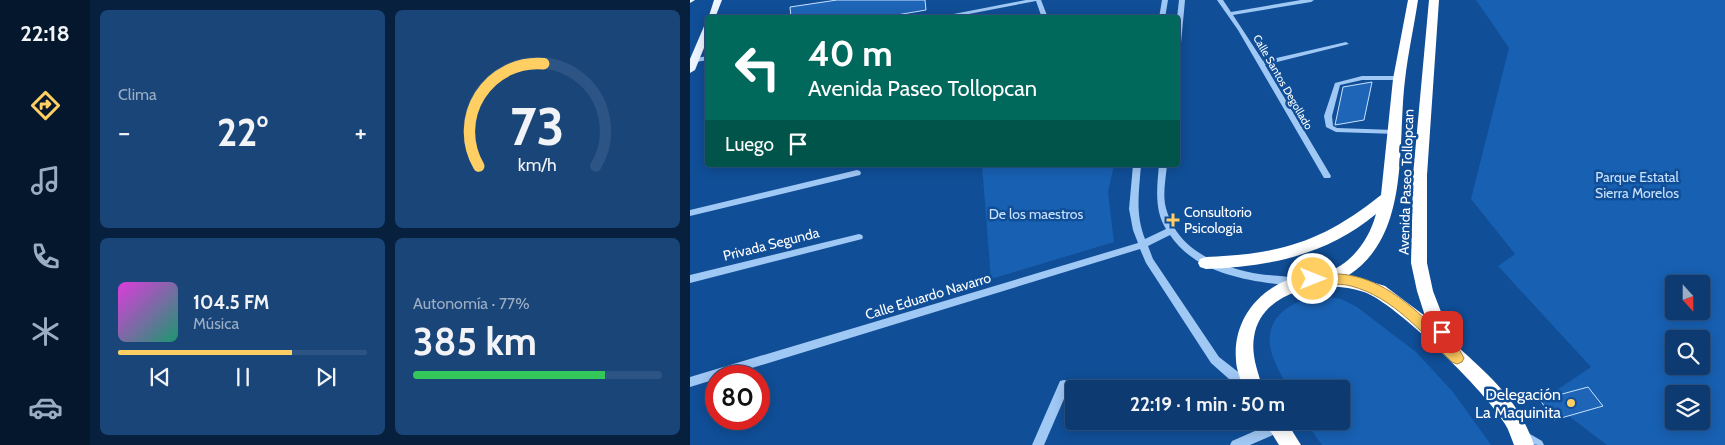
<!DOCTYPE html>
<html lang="es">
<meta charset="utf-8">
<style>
:root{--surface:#0c3a71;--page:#1a4579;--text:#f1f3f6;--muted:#9aadc3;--line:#2c5484;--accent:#ffcf63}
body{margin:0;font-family:Cabin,sans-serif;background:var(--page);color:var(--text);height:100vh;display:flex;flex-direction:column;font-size:19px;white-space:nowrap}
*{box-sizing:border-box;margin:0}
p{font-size:16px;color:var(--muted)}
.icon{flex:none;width:28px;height:28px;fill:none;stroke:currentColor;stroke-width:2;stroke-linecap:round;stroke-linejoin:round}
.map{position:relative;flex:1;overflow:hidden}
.sheet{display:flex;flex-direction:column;gap:10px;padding:10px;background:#07203e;width:600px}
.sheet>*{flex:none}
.guide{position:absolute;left:15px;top:15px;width:475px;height:152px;border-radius:5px;box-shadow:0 2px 12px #0003,0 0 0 1px var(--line);background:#00695c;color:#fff;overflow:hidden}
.needle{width:32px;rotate:159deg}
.buttons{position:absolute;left:975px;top:275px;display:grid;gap:10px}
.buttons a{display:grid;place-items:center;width:45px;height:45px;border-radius:5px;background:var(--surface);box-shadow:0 2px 12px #0003,0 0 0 1px var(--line);font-size:25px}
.speed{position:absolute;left:15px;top:365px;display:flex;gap:10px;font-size:25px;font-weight:700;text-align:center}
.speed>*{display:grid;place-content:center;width:65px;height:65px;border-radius:50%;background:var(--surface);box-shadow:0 2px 12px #0003,0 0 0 1px var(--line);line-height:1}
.speed .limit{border:8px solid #d22;background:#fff;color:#111}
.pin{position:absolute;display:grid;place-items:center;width:42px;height:42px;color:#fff;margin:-21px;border-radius:10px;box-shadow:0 2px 8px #0006}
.me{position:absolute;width:55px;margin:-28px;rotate:90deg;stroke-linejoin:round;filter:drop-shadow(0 0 4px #0008)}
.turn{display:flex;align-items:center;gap:18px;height:105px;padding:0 20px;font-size:22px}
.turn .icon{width:65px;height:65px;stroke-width:2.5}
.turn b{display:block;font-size:35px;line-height:42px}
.then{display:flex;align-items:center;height:48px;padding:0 20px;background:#0003;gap:10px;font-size:19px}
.big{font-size:38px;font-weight:800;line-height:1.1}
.sheet .widget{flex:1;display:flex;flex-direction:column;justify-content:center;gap:8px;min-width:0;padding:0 18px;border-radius:8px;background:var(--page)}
.sheet .dial{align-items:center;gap:0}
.dial svg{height:130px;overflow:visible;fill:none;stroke:var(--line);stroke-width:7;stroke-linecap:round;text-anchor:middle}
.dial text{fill:var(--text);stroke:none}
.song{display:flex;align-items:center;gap:15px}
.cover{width:60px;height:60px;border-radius:8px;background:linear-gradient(135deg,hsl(300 70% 55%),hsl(160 70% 35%))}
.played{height:5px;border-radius:2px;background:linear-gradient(90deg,var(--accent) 70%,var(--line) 70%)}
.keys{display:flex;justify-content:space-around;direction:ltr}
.heat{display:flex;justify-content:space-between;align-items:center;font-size:28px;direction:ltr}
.charge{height:8px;border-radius:4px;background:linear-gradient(90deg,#34c759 77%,var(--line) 0)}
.sheet .tiles{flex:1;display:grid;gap:10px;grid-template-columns:repeat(2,1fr)}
.trip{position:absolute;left:375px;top:380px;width:285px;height:50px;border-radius:5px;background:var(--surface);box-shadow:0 2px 12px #0003,0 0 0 1px var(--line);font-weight:800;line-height:50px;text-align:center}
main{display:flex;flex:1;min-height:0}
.dock{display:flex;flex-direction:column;width:90px;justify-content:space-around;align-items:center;background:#05172d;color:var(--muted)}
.dock .icon{width:35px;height:35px}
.dock .active{color:var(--accent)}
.dock b{font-size:22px;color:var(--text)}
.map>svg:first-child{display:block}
</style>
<main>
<nav class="dock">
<b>22:18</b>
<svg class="icon active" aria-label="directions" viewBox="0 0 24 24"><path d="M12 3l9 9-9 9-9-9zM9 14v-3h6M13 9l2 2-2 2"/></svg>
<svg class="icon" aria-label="music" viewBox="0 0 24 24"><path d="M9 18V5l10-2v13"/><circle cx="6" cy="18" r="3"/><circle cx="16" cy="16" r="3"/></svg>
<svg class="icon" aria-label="phone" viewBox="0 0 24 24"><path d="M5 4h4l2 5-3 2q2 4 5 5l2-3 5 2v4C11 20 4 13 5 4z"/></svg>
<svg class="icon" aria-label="climate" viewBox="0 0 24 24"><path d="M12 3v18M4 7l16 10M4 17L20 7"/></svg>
<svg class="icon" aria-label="car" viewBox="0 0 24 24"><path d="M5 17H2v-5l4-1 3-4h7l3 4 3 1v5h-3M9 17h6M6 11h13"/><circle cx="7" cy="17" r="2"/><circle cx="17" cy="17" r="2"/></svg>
</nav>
<section class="sheet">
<div class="tiles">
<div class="widget"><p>Clima</p>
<div class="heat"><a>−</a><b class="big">22°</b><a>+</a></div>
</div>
<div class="widget dial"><svg viewBox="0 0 100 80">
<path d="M14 69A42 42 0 1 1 86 69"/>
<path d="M14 69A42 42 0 0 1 54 6" stroke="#ffcf63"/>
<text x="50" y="56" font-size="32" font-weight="700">73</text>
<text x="50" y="72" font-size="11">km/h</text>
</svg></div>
<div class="widget">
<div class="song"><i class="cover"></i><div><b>104.5 FM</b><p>Música</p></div></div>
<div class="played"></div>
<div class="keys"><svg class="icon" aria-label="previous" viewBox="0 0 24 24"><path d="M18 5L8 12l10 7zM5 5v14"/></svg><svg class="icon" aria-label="pause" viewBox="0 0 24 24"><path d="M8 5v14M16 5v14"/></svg><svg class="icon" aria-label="next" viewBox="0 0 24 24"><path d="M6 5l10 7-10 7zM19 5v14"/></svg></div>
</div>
<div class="widget"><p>Autonomía · 77%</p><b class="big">385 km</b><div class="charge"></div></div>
</div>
</section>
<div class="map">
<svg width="1035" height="445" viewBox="0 0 1035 445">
<rect width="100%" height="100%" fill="#104e97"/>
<g fill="#1860b2" fill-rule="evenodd">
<path d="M786 0H1035V445H917L855 398 901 367 808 266 825 254 781 199 819 48ZM984 284H1011V311H984ZM984 339H1011V366H984ZM984 394H1011V421H984Z"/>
<path d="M292 165H424L418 192 424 242 301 279Z"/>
<path d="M633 296 651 299 667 307 726 352 763 392 801 445H632L615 421H651V389H598C592 375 582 360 580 346 576 313 606 299 633 296Z"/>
</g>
<g fill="#1e65b7" stroke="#c8e2fe">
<path d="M147 0H235L236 10 189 18H101L100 7Z"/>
<path d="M682 82 674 120 645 125 653 87Z"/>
<path d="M898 387 913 406 864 420 850 400Z"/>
</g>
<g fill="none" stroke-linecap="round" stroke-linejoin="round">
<g fill="#a0c8f4" fill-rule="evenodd">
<path d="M336 0H351L358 18H352L346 1 258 18H243Z"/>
<path d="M472 0H478L475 18H469Z"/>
<path d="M489 0H495L491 43 488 45 487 18Z"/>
<path d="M527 0H533L541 12 611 0H624L621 2 543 15 573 61 656 42 659 44 575 65 641 176 640 178H634L548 30Z"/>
<path d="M18 56V60L0 63V59Z"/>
<path d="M672 76H709L712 78 709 80H672L650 85 642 116 643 126 647 128 704 130H707V134L646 132 636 127 634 116 645 83Z"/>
<path d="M443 165H451C449 192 445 213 455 239L476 229C464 210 467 187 469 165H477C476 177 473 191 475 204 484 247 523 265 563 273 578 276 595 275 609 279L611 282 609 285 606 286C562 282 507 275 480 235L458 246 463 259 529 357 547 371 565 382 567 386 565 389H556L539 379 521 363 456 263 450 249 36 376H26V379L0 387V377L448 243 443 230 439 209Z"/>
<path d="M167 170 170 171 171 173 170 175 0 216V210Z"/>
<path d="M169 234 172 235 173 237 172 239 0 283V275Z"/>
<path d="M374 380 378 381 380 385 354 445H342L370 381Z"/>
<path d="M588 421 592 423 594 427 592 431 560 445H540L542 441Z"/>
<path d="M833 430 852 441 854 445C844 445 832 445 827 436L829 432Z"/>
</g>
<g fill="#edf5ff" fill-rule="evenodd">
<path d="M0 0H5L0 3Z"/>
<path d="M24 0H32L25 18 18 19Z"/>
<path d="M15 24H18V38L5 70 0 73V59Z"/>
</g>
<g fill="#fff" fill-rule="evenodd">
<path d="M718 0H728C724 27 718 53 715 80 707 145 721 234 659 275L695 286 735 316 727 291 721 263 723 175 739 0H749L737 175V263L743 291 753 317 766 339 768 347C801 377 829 401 844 445H824C821 438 819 430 815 424 797 393 706 303 674 292 636 279 571 289 564 337 561 355 568 372 573 389H554C551 380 546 369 546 360 543 325 563 295 595 281 603 278 615 275 624 273 628 273 632 274 635 273 662 264 679 240 686 214 637 255 578 267 516 269L510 267 508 263 510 259 516 257C591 254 632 242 691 195L703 79Z"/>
<path d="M574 421H596L611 445H589Z"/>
</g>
</g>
<path fill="#ffcf63" stroke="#a68740" d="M623 274C634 274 647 273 658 275 695 281 721 306 747 330L752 326 757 328 774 358 772 362 767 364 762 362C732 333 703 297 661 286 647 282 632 287 618 282L617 279Z"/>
<g fill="#ffcf63" stroke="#104e97" stroke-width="2">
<path d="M480.5 212.5h5v5h5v5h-5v5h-5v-5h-5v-5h5z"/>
<circle cx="881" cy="403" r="5"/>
</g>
<g text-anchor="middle" stroke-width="5" stroke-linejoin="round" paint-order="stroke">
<g font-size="11" fill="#fff" stroke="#104e97">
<text transform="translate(593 82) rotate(60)" y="4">Calle Santos Degollado</text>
</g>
<g font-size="14" fill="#c8e2fe" stroke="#104e97">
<text x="947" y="182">Parque Estatal<tspan x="947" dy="16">Sierra Morelos</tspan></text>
<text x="346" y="219">De los maestros</text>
</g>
<g font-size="14" fill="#fff" stroke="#104e97">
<text transform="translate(716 182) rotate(-88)" y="5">Avenida Paseo Tollopcan</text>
<text transform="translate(81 244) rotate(-14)" y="5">Privada Segunda</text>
<text transform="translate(238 296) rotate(-17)" y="5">Calle Eduardo Navarro</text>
</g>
<g font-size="14" fill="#fff" stroke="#104e97" text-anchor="start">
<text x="494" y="217">Consultorio<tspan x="494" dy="16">Psicologia</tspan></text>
</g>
<g font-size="16" fill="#fff" stroke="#104e97" text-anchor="end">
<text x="871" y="400">Delegación<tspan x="871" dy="18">La Maquinita</tspan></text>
</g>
</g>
</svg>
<div class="buttons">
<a><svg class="needle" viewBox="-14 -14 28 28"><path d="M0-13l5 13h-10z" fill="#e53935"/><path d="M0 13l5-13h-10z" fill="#9aadc3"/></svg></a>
<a><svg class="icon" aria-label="search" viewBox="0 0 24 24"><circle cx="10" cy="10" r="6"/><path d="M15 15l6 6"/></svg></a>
<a><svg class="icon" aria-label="layers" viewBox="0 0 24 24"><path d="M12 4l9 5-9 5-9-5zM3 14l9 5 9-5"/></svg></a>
</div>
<div class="speed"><div class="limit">80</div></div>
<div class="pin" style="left:752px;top:332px;background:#d93025"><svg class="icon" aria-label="arrive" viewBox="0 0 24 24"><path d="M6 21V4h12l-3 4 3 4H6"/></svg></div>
<svg class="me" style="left:623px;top:279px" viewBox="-20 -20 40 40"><circle r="17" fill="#ffcf63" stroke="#fff" stroke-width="3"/><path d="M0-11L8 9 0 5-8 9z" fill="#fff"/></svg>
<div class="trip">22:19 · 1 min · 50 m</div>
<div class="guide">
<div class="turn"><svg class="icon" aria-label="left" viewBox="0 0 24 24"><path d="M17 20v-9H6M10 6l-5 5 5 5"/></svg><div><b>40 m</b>Avenida Paseo Tollopcan</div></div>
<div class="then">Luego<svg class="icon" aria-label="arrive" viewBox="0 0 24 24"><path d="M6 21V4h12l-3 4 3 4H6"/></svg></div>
</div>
</div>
</main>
